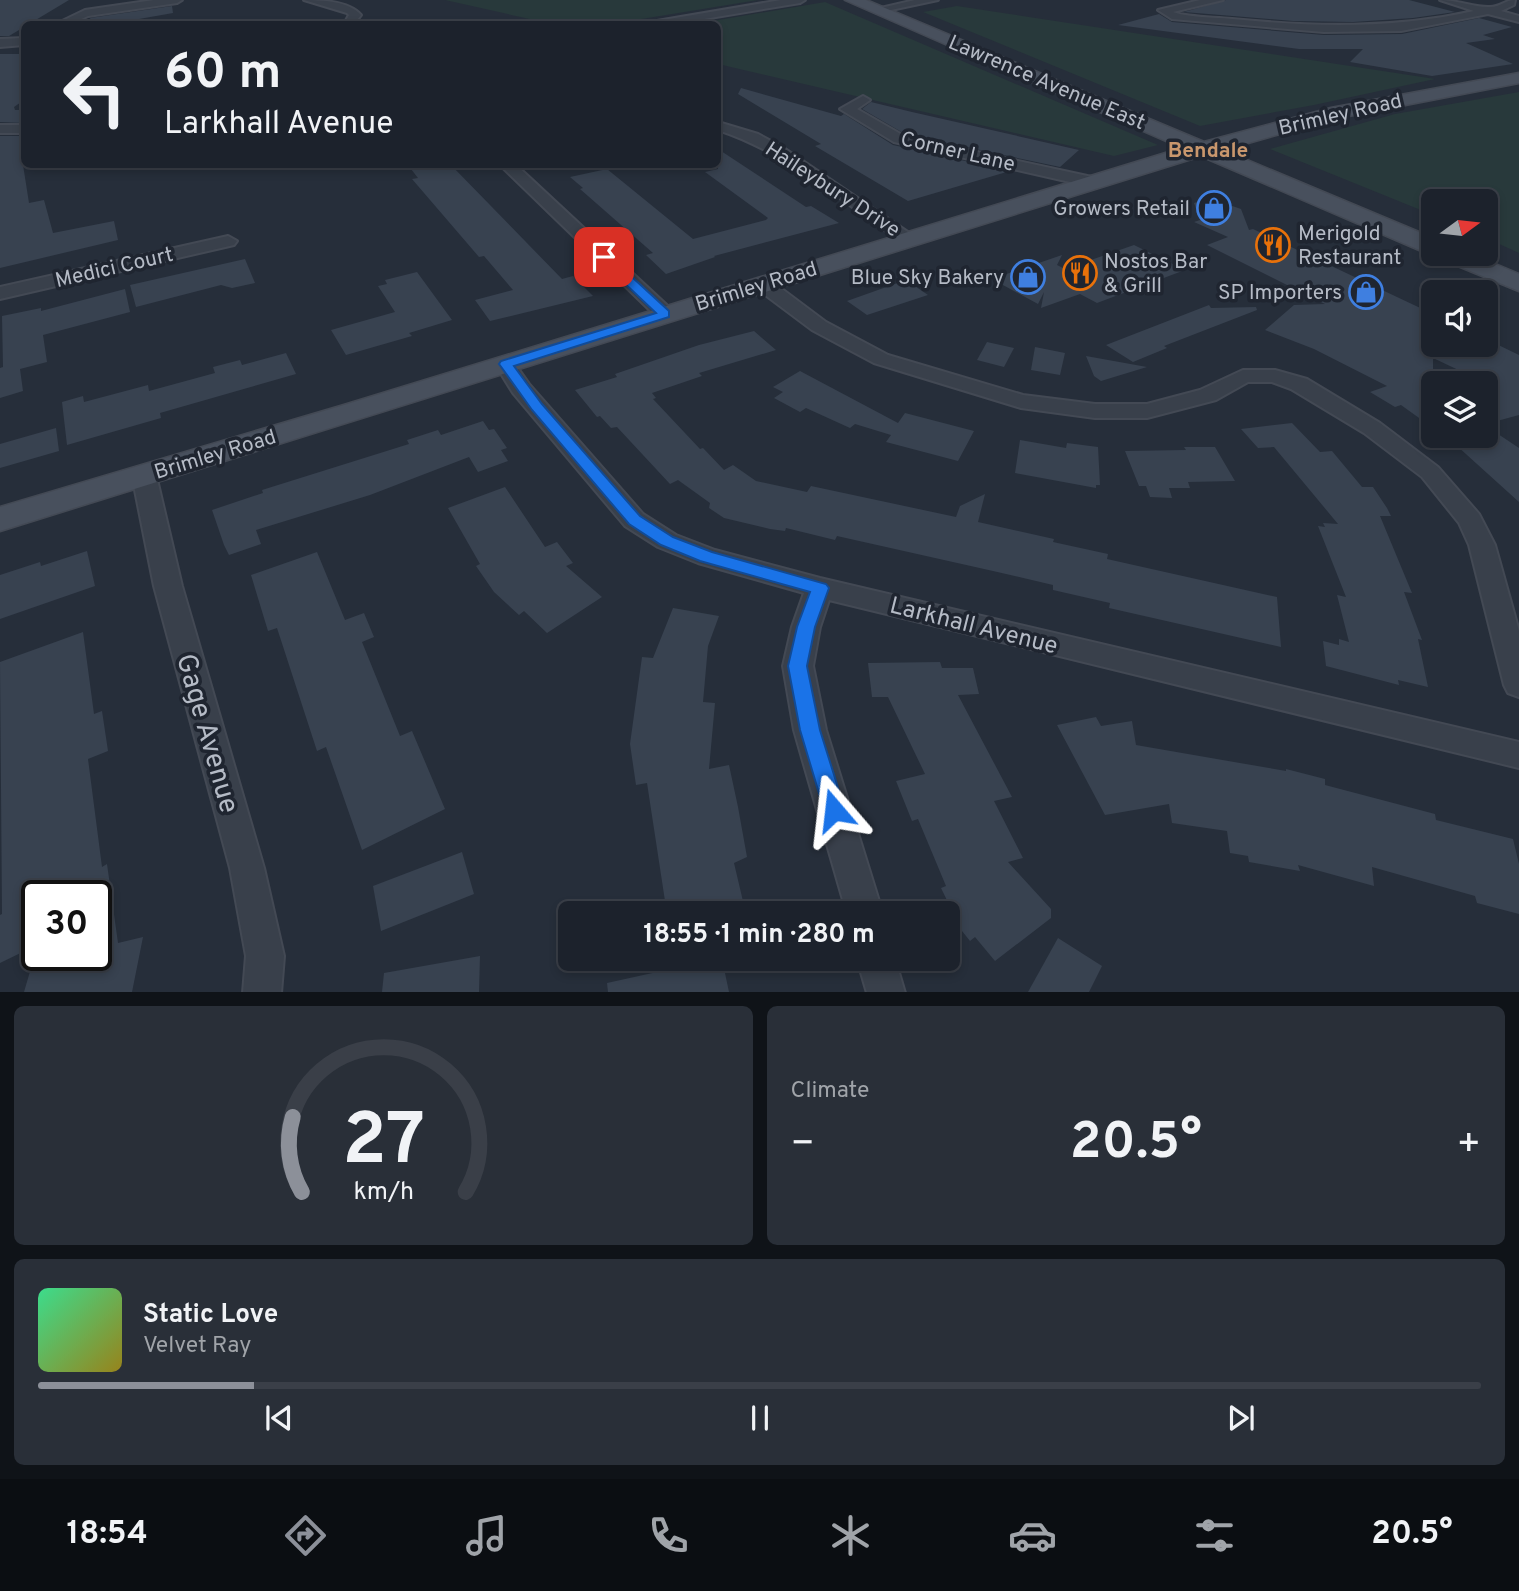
<!DOCTYPE html>
<meta charset="utf-8">
<style>
:root{--surface:#1c222c;--page:#292f38;--text:#f1f3f6;--muted:#a0a4a9;--line:#3a3f48;--accent:#8c9099}
body{margin:0;font-family:Overpass,sans-serif;background:var(--page);color:var(--text);height:100vh;display:flex;flex-direction:column;font-size:26px;white-space:nowrap}
*{box-sizing:border-box;margin:0}
p{font-size:23px;color:var(--muted)}
.icon{flex:none;width:38px;height:38px;fill:none;stroke:currentColor;stroke-width:2;stroke-linecap:round;stroke-linejoin:round}
.map{position:relative;height:992px;overflow:hidden}
.details{display:flex;flex-direction:column;gap:14px;padding:14px;background:#0f1318;flex:1}
.details>*{flex:none}
.hud{position:absolute;left:21px;top:21px;width:700px;height:147px;border-radius:10px;box-shadow:0 4px 10px #0003,0 0 0 2px var(--line);background:#1c222c;color:var(--text);overflow:hidden}
.needle{width:46px;rotate:75deg}
.controls{position:absolute;left:1421px;top:189px;display:grid;gap:14px}
.controls a{display:grid;place-items:center;width:77px;height:77px;border-radius:10px;background:var(--surface);box-shadow:0 4px 10px #0003,0 0 0 2px var(--line);font-size:35px}
.speed{position:absolute;left:21px;top:880px;display:flex;gap:14px;font-size:35px;font-weight:700;text-align:center}
.speed>*{display:grid;place-content:center;width:91px;height:91px;border-radius:50%;background:var(--surface);box-shadow:0 4px 10px #0003,0 0 0 2px var(--line);line-height:1}
.speed .limit{border:4px solid #111;border-radius:10px;background:#fff;color:#111}
.pin{position:absolute;display:grid;place-items:center;width:60px;height:60px;color:#fff;margin:-30px;border-radius:14px;box-shadow:0 4px 10px #0006}
.me{position:absolute;width:77px;margin:-38px;rotate:343deg;stroke-linejoin:round;filter:drop-shadow(0 0 5px #0008)}
.turn{display:flex;align-items:center;gap:24px;height:147px;padding:0 28px;font-size:32px}
.turn .icon{width:91px;height:91px;stroke-width:2.5}
.turn b{display:block;font-size:49px;line-height:60px}
.big{font-size:52px;font-weight:700;line-height:1.1}
.details .tile{flex:1;display:flex;flex-direction:column;justify-content:center;gap:10px;min-width:0;padding:0 24px;border-radius:10px;background:var(--page)}
.details .dial{align-items:center;gap:0}
.dial svg{height:182px;overflow:visible;fill:none;stroke:var(--line);stroke-width:7;stroke-linecap:round;text-anchor:middle}
.dial text{fill:var(--text);stroke:none}
.song{display:flex;align-items:center;gap:21px}
.cover{width:84px;height:84px;border-radius:10px;background:linear-gradient(135deg,hsl(150 70% 55%),hsl(50 70% 35%))}
.played{height:7px;border-radius:4px;background:linear-gradient(90deg,var(--accent) 15%,var(--line) 15%)}
.keys{display:flex;justify-content:space-around;direction:ltr}
.heat{display:flex;justify-content:space-between;align-items:center;font-size:38px;direction:ltr}
.details .tiles{flex:1;display:grid;gap:14px;grid-template-columns:1fr 1fr}
.tile:last-child{grid-column:span 2}
.trip{position:absolute;left:558px;top:901px;width:402px;height:70px;border-radius:10px;background:var(--surface);box-shadow:0 4px 10px #0003,0 0 0 2px var(--line);font-weight:700;line-height:70px;text-align:center}
.dock{display:flex;height:112px;justify-content:space-around;align-items:center;background:#0b0e12;color:var(--muted)}
.dock .icon{width:49px;height:49px}
.dock .on{color:var(--accent)}
.dock b{font-size:32px;color:var(--text)}
.map>svg:first-child{display:block}
</style>
<div class="map">
<svg width="1519" height="993" viewBox="0 0 1519 993">
<rect width="100%" height="100%" fill="#262e3a"/>
<g fill="#28393b">
<path d="M445 0H758L611 24H552Z"/>
<path d="M825 2 1158 145 1114 156 718 64V24H695Z"/>
<path d="M957 6 1435 79 1314 105 1200 126 923 12Z"/>
<path d="M1519 92V253L1486 238V201H1433V215L1270 149 1395 114Z"/>
</g>
<g fill="#384250">
<path d="M0 0H69L9 36H0Z"/>
<path d="M1226 0H1409L1455 12 1413 18 1353 22 1293 21 1184 12Z"/>
<path d="M172 6 173 13 122 22 93 24 90 18Z"/>
<path d="M1159 14 1172 22 1324 35 1402 34 1479 18 1512 27 1483 35 1495 39 1466 43 1513 64 1432 76 1350 62 1363 49H1299L1118 25Z"/>
<path d="M0 54H24V100L14 107 15 110H24V123L0 122Z"/>
<path d="M741 88 841 116 844 114 893 145 1010 171 908 201 815 146 821 144 738 94Z"/>
<path d="M871 102 912 112 1079 150 1060 167 905 134 862 109Z"/>
<path d="M24 136V152H21L29 203 44 200 53 233 114 221 118 240 0 268V136Z"/>
<path d="M718 149 806 207 811 206 839 223 714 256 715 257 666 274 646 255 653 253 580 189 583 188 570 177 607 169 693 239 766 220 768 218 705 172 718 169Z"/>
<path d="M407 164H450L562 279 573 276 593 296 490 321 475 300 513 290 484 256 479 257 412 179 418 178Z"/>
<path d="M1209 198 1241 209 1249 230 1253 229 1433 314V345H1486V339L1519 355V415L1486 424V383L1433 358V428L1401 405 1395 407 1370 392 1387 386 1314 349 1265 330 1294 305 1325 304 1207 245 1228 237 1194 222 1200 220 1194 203Z"/>
<path d="M1134 245 1185 270 1097 303 1080 294 1041 308 1044 292 1038 304 992 279 1062 255 1057 265 1065 269Z"/>
<path d="M245 259 255 283 232 288 221 285 136 307 130 285Z"/>
<path d="M417 272 452 320 409 333 412 336 346 355 331 330 395 312 378 286 387 284 385 280Z"/>
<path d="M906 280 928 295 867 315 847 301Z"/>
<path d="M125 289 130 312 43 335 47 362 20 369 23 391 0 398V368L3 367 2 316 41 308V311Z"/>
<path d="M1209 305 1211 308 1256 307 1257 310 1164 346 1167 348 1133 362 1106 345Z"/>
<path d="M754 331 776 350 699 373 702 376 652 393 656 398 653 399 700 449 703 448 724 470 733 465 756 481 807 492 811 486 956 517 960 506 985 494 978 522 1054 539 1053 542 1108 554 1107 559 1277 597 1281 647 1109 608 1110 603 1053 590V585L993 571 837 536 835 540 786 528 785 531 770 529 724 518 709 508 710 503 678 480 670 484 617 427 611 428 600 416 597 417 575 390 617 377 615 374 699 345Z"/>
<path d="M987 342 1014 348 1004 367 977 360Z"/>
<path d="M1035 347 1065 353 1060 375 1031 370Z"/>
<path d="M286 353 296 374 160 413 161 418 67 445 62 402 83 396 84 402 148 385 149 391 215 373 213 367 240 360 242 365Z"/>
<path d="M1086 356 1147 367 1101 381 1094 376Z"/>
<path d="M800 371 898 423 905 413 974 431 958 461 886 442 891 435 855 424 850 428 806 408 800 412 774 398 783 392 773 387Z"/>
<path d="M483 421 489 430 494 429 507 448 501 450 508 461 478 472 469 457 370 495 256 530 261 544 229 555 224 545 212 510 263 493 262 490 409 444 407 440 438 430 441 435Z"/>
<path d="M1292 423 1320 452 1332 451 1362 487H1373L1387 508 1391 516H1380L1412 593 1404 592 1422 640 1418 639 1428 687 1398 680 1399 685 1326 666 1323 641 1339 645V639L1349 642 1337 595 1346 597 1318 526 1325 527 1323 523 1338 524 1274 447 1258 448 1241 429Z"/>
<path d="M1486 426 1519 448V502L1446 436H1486Z"/>
<path d="M56 428 59 451 0 468V444Z"/>
<path d="M1020 440 1066 448 1067 443 1098 447 1100 485H1096V488L1015 473Z"/>
<path d="M1184 447H1215L1235 481 1188 482 1190 488H1169L1172 498 1150 497 1146 486H1139L1125 451 1186 450Z"/>
<path d="M505 487 545 547 557 542 573 563 566 566 602 597 547 633 524 611 519 615 494 592 476 566 480 564 448 508Z"/>
<path d="M87 551 95 586 0 619V575L40 562 41 566Z"/>
<path d="M317 552 345 620 364 613 374 637 362 642 400 736 412 731 445 809 362 850 326 747 317 751 277 628 268 631 251 575Z"/>
<path d="M673 608 719 616 708 646 703 702 715 703 709 769 729 765 738 807 747 857 734 863 746 914H667L647 783 636 785 630 744 642 657 653 658Z"/>
<path d="M83 632 94 714 102 711 108 751 88 759 102 867 107 864 118 943 143 937 132 992H24L31 968 82 956H96V896H37V945L0 963V915L2 914 0 662Z"/>
<path d="M940 662 942 668H973L979 694 958 695 1012 797 994 801 1023 858 1008 862 1051 909V918L995 961 975 937 970 941 962 931 941 888 946 886 918 819 912 821 896 781 925 774 888 697H872L868 663Z"/>
<path d="M1096 717 1101 726 1132 721 1136 745 1286 771V769L1325 779V785L1435 814 1436 820 1513 839 1519 864V914L1477 903 1475 896 1372 867 1374 886 1298 865 1300 871 1249 862 1248 856 1230 853 1227 831 1172 823 1169 804 1105 815 1057 725Z"/>
<path d="M462 852 474 894 381 931 373 886Z"/>
<path d="M1058 938 1102 966 1089 992H1028Z"/>
<path d="M480 956 479 992H382L384 973Z"/>
<path d="M716 959H722L729 992H608L607 983Z"/>
</g>
<g fill="none" stroke-linecap="round" stroke-linejoin="round">
<g stroke="#434954" stroke-width="4">
<g id="street">
<path d="M154 0H182L177 3 88 16 70 24H56L85 10Z"/>
<path d="M304 0C321 0 349 1 361 15L354 24H344L349 15 347 13Z"/>
<path d="M781 0H805L800 3 674 24H651L657 21Z"/>
<path d="M915 0H938L877 13 872 10Z"/>
<path d="M1200 0H1223L1173 12C1190 18 1213 17 1232 19 1314 27 1393 29 1474 11L1440 0C1456 0 1477 8 1490 7 1501 7 1505 0 1515 0L1514 5 1501 11 1519 16V22L1488 14 1401 31 1324 32 1172 19 1158 10Z"/>
<path d="M0 39 24 38V45L0 47Z"/>
<path d="M863 96 870 100 857 109 904 136 1092 177 1100 182 1092 187 894 142 840 109Z"/>
<path d="M718 122 758 134 782 147 918 239 915 243H903C844 203 786 152 718 130Z"/>
<rect x="0" y="125" width="24" height="8"/>
<path d="M499 164H515L672 310 675 314 672 318H658Z"/>
<path d="M228 236 237 241 234 245 0 299V287Z"/>
<path d="M763 278 770 280 826 322 888 355 1023 395 1095 404H1147L1200 390 1243 370H1275L1307 379 1380 423 1438 467 1479 514 1495 545 1519 631V697L1508 693 1504 685 1469 545 1459 523 1422 477 1364 433 1291 389 1272 382H1248L1216 400 1147 418H1095L1021 408 874 363 812 330 756 288 754 284Z"/>
<path d="M505 358 512 360 529 384 643 514 676 535 715 550 820 578 1519 742V768L829 600 820 627 813 666 826 730 883 914H847L794 730 783 666 792 627 804 593 698 563 658 547 625 526 513 393 495 364 498 360Z"/>
<path d="M144 467 152 470 156 475 182 586 264 868 284 956 281 993H243L246 956 230 868 154 586 132 475 136 470Z"/>
<path d="M857 959H895L905 993H867Z"/>
</g>
</g>
<g stroke="#434954" stroke-width="3">
<g id="secondary">
<path d="M845 0H866L1204 142 1331 108 1519 73V83L1333 119 1223 150 1433 238V254H1436L1424 252 1201 156 0 531V507L344 405 1182 148Z"/>
<path d="M1437 254H1471L1519 274V291L1441 259Z"/>
</g>
</g>
<use href="#street" fill="#39404b" fill-rule="evenodd"/>
<use href="#secondary" fill="#48505d" fill-rule="evenodd"/>
</g>
<path fill="#1a73e8" stroke="#114b97" stroke-width="2" d="M600 255H608L669 311V317L514 366 542 404 640 516 673 537 712 552 826 584 829 588 815 627 807 666 820 730 845 810 842 817 834 819 827 817 824 810 800 730 788 666 797 627 810 592 700 561 661 545 629 524 532 410 499 364 501 361 656 313 600 260Z"/>
<defs>
<g id="shop-ring" transform="scale(1.75)"><circle r="9.5" fill="#1f2530" stroke="#3f7fe0" stroke-width="1.5"/><path d="M-5-2.5h2.3a2.7 3.5 0 0 1 5.4 0H5L5.5 6h-11ZM-1.5-2.5h3a1.5 2.3 0 0 0-3 0Z" fill="#3f7fe0"/></g>
<g id="restaurant-ring" transform="scale(1.75)"><circle r="9.5" fill="#1f2530" stroke="#e8710a" stroke-width="1.5"/><path d="M-5-6h1v4h1v-4h1v4h1v-4h1v5L-1.5 .5V6h-2V.5L-5-1ZM5-6V6H3V1.5H1.5Q1.5-4 5-6Z" fill="#e8710a"/></g>
</defs>
<g fill-rule="evenodd">
<use href="#shop-ring" x="1214" y="208"/>
<use href="#restaurant-ring" x="1273" y="245"/>
<use href="#restaurant-ring" x="1080" y="273"/>
<use href="#shop-ring" x="1028" y="277"/>
<use href="#shop-ring" x="1366" y="292"/>
</g>
<g text-anchor="middle" stroke-width="7" stroke-linejoin="round" paint-order="stroke">
<g font-size="21" fill="#b5bbc6" stroke="#1f2530">
<text transform="translate(1047 82) rotate(23)" y="7">Lawrence Avenue East</text>
<text transform="translate(1340 114) rotate(-13)" y="7">Brimley Road</text>
<text transform="translate(958 151) rotate(13)" y="7">Corner Lane</text>
<text transform="translate(833 189) rotate(33)" y="7">Haileybury Drive</text>
<text transform="translate(114 267) rotate(-13)" y="7">Medici Court</text>
<text transform="translate(756 286) rotate(-17)" y="7">Brimley Road</text>
<text transform="translate(215 454) rotate(-17)" y="7">Brimley Road</text>
</g>
<g font-size="21" font-weight="bold" fill="#c9976d" stroke="#1f2530">
<text x="1208" y="157">Bendale</text>
</g>
<g font-size="21" fill="#b5bbc6" stroke="#1f2530" text-anchor="end">
<text x="1190" y="215">Growers Retail</text>
<text x="1298" y="240" text-anchor="start">Merigold<tspan x="1298" dy="24">Restaurant</tspan></text>
<text x="1104" y="268" text-anchor="start">Nostos Bar<tspan x="1104" dy="24">&amp; Grill</tspan></text>
<text x="1004" y="284">Blue Sky Bakery</text>
<text x="1342" y="299">SP Importers</text>
</g>
<g font-size="24" fill="#b5bbc6" stroke="#1f2530">
<text transform="translate(974 625) rotate(14)" y="8">Larkhall Avenue</text>
</g>
<g font-size="28" fill="#b5bbc6" stroke="#1f2530">
<text transform="translate(209 733) rotate(74)" y="10">Gage Avenue</text>
</g>
</g>
</svg>
<div class="controls">
<a><svg class="needle" viewBox="-14 -14 28 28"><path d="M0-13l5 13h-10z" fill="#e53935"/><path d="M0 13l5-13h-10z" fill="#a0a4a9"/></svg></a>
<a><svg class="icon" aria-label="sound" viewBox="0 0 24 24"><path d="M4 9h4l5-4v14l-5-4H4zM17 9q2 3 0 6"/></svg></a>
<a><svg class="icon" aria-label="layers" viewBox="0 0 24 24"><path d="M12 4l9 5-9 5-9-5zM3 14l9 5 9-5"/></svg></a>
</div>
<div class="speed"><div class="limit">30</div></div>
<div class="pin" style="left:604px;top:257px;background:#d93025"><svg class="icon" aria-label="arrive" viewBox="0 0 24 24"><path d="M6 21V4h12l-3 4 3 4H6"/></svg></div>
<svg class="me" style="left:834px;top:810px" viewBox="-20 -20 40 40"><path d="M0-17L14 15 0 8-14 15z" fill="#1a73e8" stroke="#fff" stroke-width="4"/></svg>
<div class="trip">18:55 · 1 min · 280 m</div>
<div class="hud">
<div class="turn"><svg class="icon" aria-label="left" viewBox="0 0 24 24"><path d="M17 20v-9H6M10 6l-5 5 5 5"/></svg><div><b>60 m</b>Larkhall Avenue</div></div>
</div>
</div>
<section class="details">
<div class="tiles">
<div class="tile dial"><svg viewBox="0 0 100 80">
<path d="M14 69A42 42 0 1 1 86 69"/>
<path d="M14 69A42 42 0 0 1 10 36" stroke="#8c9099"/>
<text x="50" y="56" font-size="32" font-weight="700">27</text>
<text x="50" y="72" font-size="11">km/h</text>
</svg></div>
<div class="tile"><p>Climate</p>
<div class="heat"><a>−</a><b class="big">20.5°</b><a>+</a></div>
</div>
<div class="tile">
<div class="song"><i class="cover"></i><div><b>Static Love</b><p>Velvet Ray</p></div></div>
<div class="played"></div>
<div class="keys"><svg class="icon" aria-label="previous" viewBox="0 0 24 24"><path d="M18 5L8 12l10 7zM5 5v14"/></svg><svg class="icon" aria-label="pause" viewBox="0 0 24 24"><path d="M8 5v14M16 5v14"/></svg><svg class="icon" aria-label="next" viewBox="0 0 24 24"><path d="M6 5l10 7-10 7zM19 5v14"/></svg></div>
</div>
</div>
</section>
<nav class="dock">
<b>18:54</b>
<svg class="icon on" aria-label="directions" viewBox="0 0 24 24"><path d="M12 3l9 9-9 9-9-9zM9 14v-3h6M13 9l2 2-2 2"/></svg>
<svg class="icon" aria-label="music" viewBox="0 0 24 24"><path d="M9 18V5l10-2v13"/><circle cx="6" cy="18" r="3"/><circle cx="16" cy="16" r="3"/></svg>
<svg class="icon" aria-label="phone" viewBox="0 0 24 24"><path d="M5 4h4l2 5-3 2q2 4 5 5l2-3 5 2v4C11 20 4 13 5 4z"/></svg>
<svg class="icon" aria-label="climate" viewBox="0 0 24 24"><path d="M12 3v18M4 7l16 10M4 17L20 7"/></svg>
<svg class="icon" aria-label="car" viewBox="0 0 24 24"><path d="M5 17H2v-5l4-1 3-4h7l3 4 3 1v5h-3M9 17h6M6 11h13"/><circle cx="7" cy="17" r="2"/><circle cx="17" cy="17" r="2"/></svg>
<svg class="icon" aria-label="filters" viewBox="0 0 24 24"><path d="M4 7h16M4 17h16"/><circle cx="9" cy="7" r="2"/><circle cx="15" cy="17" r="2"/></svg>
<b>20.5°</b>
</nav>
